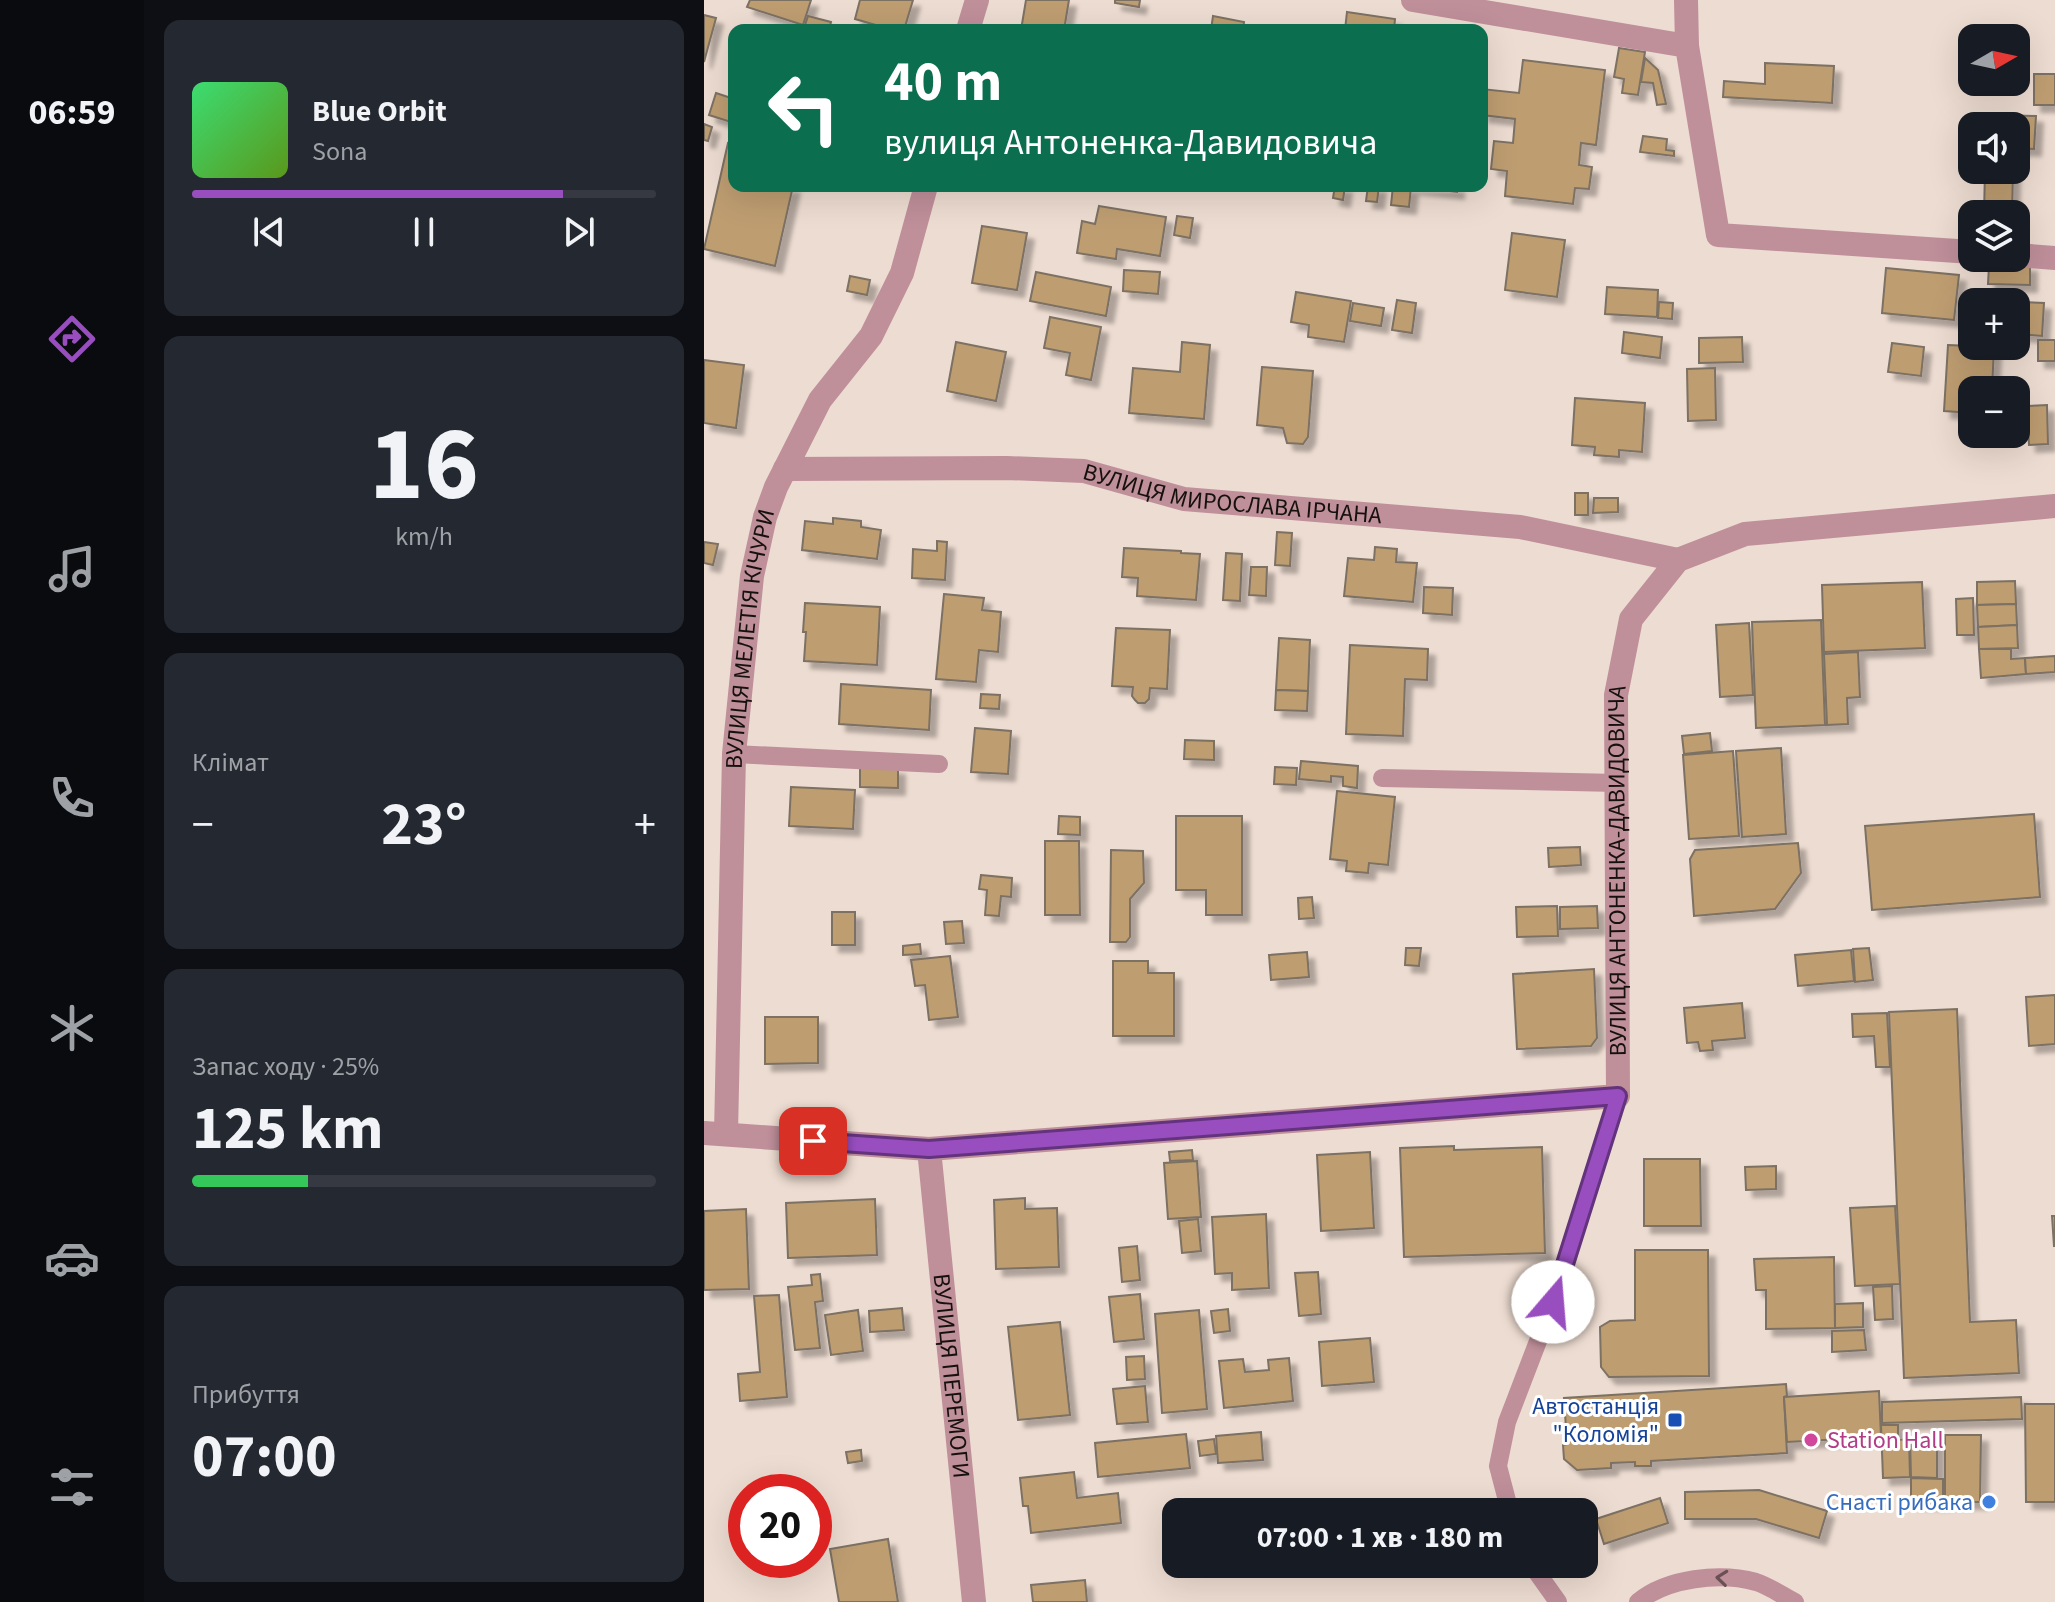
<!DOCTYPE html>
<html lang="uk">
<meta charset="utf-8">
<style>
:root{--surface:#171b24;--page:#242831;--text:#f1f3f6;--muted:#9ea1a6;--line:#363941;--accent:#994ec0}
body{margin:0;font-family:"Source Sans 3",sans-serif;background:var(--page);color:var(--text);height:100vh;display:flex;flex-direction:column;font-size:30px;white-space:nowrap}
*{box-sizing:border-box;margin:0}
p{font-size:26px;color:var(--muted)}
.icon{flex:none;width:44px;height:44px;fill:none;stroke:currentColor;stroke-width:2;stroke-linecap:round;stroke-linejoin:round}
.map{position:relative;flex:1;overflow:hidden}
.panel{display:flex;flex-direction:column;gap:20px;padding:20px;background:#0d0f14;width:560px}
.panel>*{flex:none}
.top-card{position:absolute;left:24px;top:24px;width:760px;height:168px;border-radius:16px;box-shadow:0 8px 32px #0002;background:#0b6e4f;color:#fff;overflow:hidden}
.needle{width:52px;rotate:81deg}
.buttons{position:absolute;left:1254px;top:24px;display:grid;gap:16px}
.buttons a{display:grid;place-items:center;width:72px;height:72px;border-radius:16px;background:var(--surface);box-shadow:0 8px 32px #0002;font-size:40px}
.speed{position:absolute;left:24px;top:1474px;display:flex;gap:16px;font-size:40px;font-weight:700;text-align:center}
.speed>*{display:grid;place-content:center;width:104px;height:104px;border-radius:50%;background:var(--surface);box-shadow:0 8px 32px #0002;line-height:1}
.speed .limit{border:12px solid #d22;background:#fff;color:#111}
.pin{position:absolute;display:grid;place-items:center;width:68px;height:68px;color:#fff;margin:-34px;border-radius:16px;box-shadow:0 4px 12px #0006}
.me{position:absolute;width:88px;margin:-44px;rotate:18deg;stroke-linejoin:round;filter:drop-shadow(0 0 6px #0008)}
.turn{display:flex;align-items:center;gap:28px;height:168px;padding:0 24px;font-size:36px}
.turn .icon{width:104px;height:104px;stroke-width:2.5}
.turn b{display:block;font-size:56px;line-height:68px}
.big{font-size:60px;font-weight:700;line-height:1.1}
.panel .widget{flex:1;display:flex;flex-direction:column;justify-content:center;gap:12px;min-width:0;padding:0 28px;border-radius:16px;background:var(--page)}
.panel .dial{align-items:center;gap:0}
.dial b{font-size:104px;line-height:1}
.song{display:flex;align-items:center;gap:24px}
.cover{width:96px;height:96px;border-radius:12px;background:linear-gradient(135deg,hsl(140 70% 55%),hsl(90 70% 35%))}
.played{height:8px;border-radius:4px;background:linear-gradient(90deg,var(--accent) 80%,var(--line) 80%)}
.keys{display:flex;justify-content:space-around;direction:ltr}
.heat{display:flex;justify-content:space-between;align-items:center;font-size:44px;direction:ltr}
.charge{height:12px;border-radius:6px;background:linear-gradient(90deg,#34c759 25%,var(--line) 0)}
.trip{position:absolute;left:458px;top:1498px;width:436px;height:80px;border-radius:16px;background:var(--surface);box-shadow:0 8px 32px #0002;font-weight:700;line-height:80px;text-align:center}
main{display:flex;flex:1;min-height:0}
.menu{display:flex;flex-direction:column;width:144px;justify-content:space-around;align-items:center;background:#090b0e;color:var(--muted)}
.menu .icon{width:56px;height:56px}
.menu .current{color:var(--accent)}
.menu b{font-size:36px;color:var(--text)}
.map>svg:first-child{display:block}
</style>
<main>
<nav class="menu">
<b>06:59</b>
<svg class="icon current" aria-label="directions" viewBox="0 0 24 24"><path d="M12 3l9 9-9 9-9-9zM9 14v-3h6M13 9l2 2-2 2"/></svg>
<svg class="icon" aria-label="music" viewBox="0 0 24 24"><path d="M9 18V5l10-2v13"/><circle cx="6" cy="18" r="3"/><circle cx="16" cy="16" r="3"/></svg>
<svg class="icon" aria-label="phone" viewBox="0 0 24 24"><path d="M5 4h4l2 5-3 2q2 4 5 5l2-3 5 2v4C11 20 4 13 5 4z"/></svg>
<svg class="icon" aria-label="climate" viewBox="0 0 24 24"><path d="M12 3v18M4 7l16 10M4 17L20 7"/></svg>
<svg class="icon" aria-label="car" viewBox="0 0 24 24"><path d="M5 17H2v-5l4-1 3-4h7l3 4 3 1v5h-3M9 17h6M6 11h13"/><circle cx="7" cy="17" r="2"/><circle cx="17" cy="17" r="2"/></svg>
<svg class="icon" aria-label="filters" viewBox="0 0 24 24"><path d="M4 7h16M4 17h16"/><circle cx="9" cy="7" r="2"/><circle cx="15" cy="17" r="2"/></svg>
</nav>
<section class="panel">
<div class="widget">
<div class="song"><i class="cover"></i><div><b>Blue Orbit</b><p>Sona</p></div></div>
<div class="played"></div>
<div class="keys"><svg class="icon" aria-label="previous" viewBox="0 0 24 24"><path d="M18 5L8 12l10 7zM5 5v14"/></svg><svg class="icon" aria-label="pause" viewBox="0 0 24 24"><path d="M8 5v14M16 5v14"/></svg><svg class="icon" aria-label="next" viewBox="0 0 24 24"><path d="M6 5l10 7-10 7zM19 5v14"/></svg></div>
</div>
<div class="widget dial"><b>16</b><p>km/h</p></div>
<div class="widget"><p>Клімат</p>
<div class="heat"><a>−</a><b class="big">23°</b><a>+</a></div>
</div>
<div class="widget"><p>Запас ходу · 25%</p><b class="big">125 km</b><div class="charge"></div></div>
<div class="widget"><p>Прибуття</p><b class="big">07:00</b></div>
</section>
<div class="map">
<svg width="1351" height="1602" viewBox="0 0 1351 1602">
<defs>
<filter id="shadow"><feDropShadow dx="7" dy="7" stdDeviation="2" flood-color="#0004"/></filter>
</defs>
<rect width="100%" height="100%" fill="#eddcd1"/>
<g fill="#be9d71" stroke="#7c7164" stroke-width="2" filter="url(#shadow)">
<path d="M46 0H107L99 25 43 7Z"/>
<path d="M156 0H209L200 30H189L151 19Z"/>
<path d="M322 0H365L360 30H317Z"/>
<path d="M411 0H436L435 7 411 3Z"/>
<path d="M643 12 691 19 690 30H641Z"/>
<path d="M0 15 12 18 0 62Z"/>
<path d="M104 16 127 22 125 30 100 28Z"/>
<path d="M509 16 540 22 539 30H507Z"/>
<path d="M915 48 941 52 934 95 918 93 920 79 910 77Z"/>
<path d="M941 58 954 70 962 104 953 105 949 83 937 82Z"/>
<path d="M819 60 901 70 892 145 877 143 875 165 888 167 885 189 871 188 869 204 801 196 803 171 787 169 790 141 809 143 811 119 778 115V89L815 93Z"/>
<path d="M1061 63 1130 66 1128 103 1019 97 1020 81 1061 84Z"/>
<rect x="1330" y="74" width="21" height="31"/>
<path d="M12 93 30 99V123L5 115Z"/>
<path d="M1297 115 1332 116 1330 149 1312 148V126H1297Z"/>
<path d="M0 124 8 127 4 141 0 140Z"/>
<path d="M939 136 963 139 962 150 970 151V156L936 152Z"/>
<path d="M24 143 30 144V186H89L71 266 0 249Z"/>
<path d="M1281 170H1309L1308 214H1280Z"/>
<path d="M631 186H641L639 200 629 198Z"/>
<path d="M664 186H675L673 202 662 201Z"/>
<path d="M689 186H753V192L707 187 705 207 687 205Z"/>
<path d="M395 206 462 217 456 256 413 249 412 259 373 253 378 221 391 224Z"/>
<path d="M473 216 489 218 486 238 470 235Z"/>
<path d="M278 226 323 233 313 290 268 283Z"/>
<path d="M808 233 861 240 853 297 801 290Z"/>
<path d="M1285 265H1326V285L1284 284Z"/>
<path d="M1182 268 1255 275 1250 320 1178 313Z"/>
<path d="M420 270 456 272 454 294 419 291Z"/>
<path d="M332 272 407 287 402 316 326 301Z"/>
<path d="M146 276 166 280 163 295 143 291Z"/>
<path d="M903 287 954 290 953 317 901 314Z"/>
<path d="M592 292 647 301 640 342 604 337 605 325 587 322Z"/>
<path d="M693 300 712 303 708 333 688 330Z"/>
<path d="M955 302 969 303 968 319 954 318Z"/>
<path d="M1317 302 1340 303 1338 336 1315 334Z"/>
<path d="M649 303 680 308 677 326 646 321Z"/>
<path d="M346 317 397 327 387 380 362 375 366 353 340 348Z"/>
<path d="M920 332 958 337 956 358 918 353Z"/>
<path d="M1038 337 1039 362 995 363V338Z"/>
<rect x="1334" y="340" width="17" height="21"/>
<path d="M252 342 302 352 292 401 243 391Z"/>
<path d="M478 342 506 345 500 419 425 413 429 368 476 372Z"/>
<path d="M1188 343 1220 347 1217 376 1184 372Z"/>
<path d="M1244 345 1290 347 1288 390H1268V413L1240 411Z"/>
<path d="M0 360 40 365 32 428 0 423Z"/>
<path d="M558 367 609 371 604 437 599 444 583 443 579 428 553 425Z"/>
<path d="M1011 368 1012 420 984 421 983 369Z"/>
<path d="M871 398 941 403 938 452 915 450V457L890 455 891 447 868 445Z"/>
<path d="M1343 405 1344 444 1325 445 1323 406Z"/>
<rect x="871" y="493" width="13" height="22"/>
<path d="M890 498H914V512L889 513Z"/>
<path d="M129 518 157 521V527L177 530 173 559 98 550 101 521 129 524Z"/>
<path d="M573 532 588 533 586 566 571 565Z"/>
<path d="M233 541 243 542 241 580 208 578 209 549 233 551Z"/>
<path d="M0 542 14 544 9 565 0 563Z"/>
<path d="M671 547 693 549 692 562 713 563 709 602 640 596 644 558 670 560Z"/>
<path d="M420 548 477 551V553L496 554 492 600 433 596 434 578 418 577Z"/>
<path d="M522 553 538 554 536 601 519 600Z"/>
<path d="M547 567H563L562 596 545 595Z"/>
<path d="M1311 581 1312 604 1273 605V582Z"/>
<path d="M1218 582 1221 648 1120 652 1118 585Z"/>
<path d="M720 587 749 588 748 615 719 613Z"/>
<path d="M240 594 280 598 278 610 297 612 294 652 275 650 272 682 232 679Z"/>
<path d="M1269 598 1270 635H1253L1252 599Z"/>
<path d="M101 603 176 607 173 665 100 661 102 632H99Z"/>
<path d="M1312 604 1313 625 1274 627 1273 605Z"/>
<path d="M1117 620 1121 725 1052 728 1048 622Z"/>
<path d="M1045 623 1049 695 1016 697 1012 625Z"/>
<path d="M1313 625 1314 648 1275 649 1274 627Z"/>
<path d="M412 628 466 630 463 689 446 688 445 699 441 703H434L431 700 428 696 429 687 408 686Z"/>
<path d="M575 638 606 640 604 691 572 690Z"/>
<path d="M646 645 724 649 723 680 701 679 699 736 642 734Z"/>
<path d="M1275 649H1307V659L1321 658 1322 674 1277 678Z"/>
<path d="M1154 652 1156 697 1143 698 1144 724 1123 725 1120 654Z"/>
<path d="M1351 656V672L1322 674 1321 658Z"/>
<path d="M137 684 227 690 225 730 135 724Z"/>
<path d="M572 690 604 691 603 711 571 710Z"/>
<path d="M277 694 296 695 295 709 276 708Z"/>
<path d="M271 728 307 731 304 774 267 772Z"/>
<path d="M1006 733 1008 751 980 754 978 736Z"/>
<path d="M481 740 510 741V760L480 759Z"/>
<path d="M1077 748 1082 834 1038 837 1032 751Z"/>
<path d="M1029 751 1035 836 985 839 979 755Z"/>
<path d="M597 761 654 766 653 788 639 786V777L627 776V782L595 779Z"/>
<path d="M156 767 194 768V788L156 787Z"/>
<path d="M571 767 593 768 592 785 570 784Z"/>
<path d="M87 787 151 790 149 829 85 826Z"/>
<path d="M633 791 691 797 684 865 665 863 664 873 642 871 643 861 626 859Z"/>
<path d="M1330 814 1336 897 1168 910 1161 826Z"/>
<path d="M355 816 376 817V835L354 834Z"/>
<path d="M472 816H538V915H502V890H472Z"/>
<path d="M341 841H375L376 915H341Z"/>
<path d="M1094 843 1097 873 1071 909 990 916 986 859 991 850Z"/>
<path d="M876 847 877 865 845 867 844 848Z"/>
<path d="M407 850 439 851 440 883 426 899V937L422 942H406Z"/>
<path d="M277 875 308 878 307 897 297 896 295 916 281 915 283 890 275 889Z"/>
<path d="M608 897 610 918 595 919 594 898Z"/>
<path d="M853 906 854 936 813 937 812 907Z"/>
<path d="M893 906 894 928 856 929V907Z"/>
<rect x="128" y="912" width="23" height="33"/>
<path d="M258 921 260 943 242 944 240 922Z"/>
<path d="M216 944 217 954 199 955V946Z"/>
<path d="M702 948H717L715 966 701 965Z"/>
<path d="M1165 948 1169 980 1151 982 1149 949Z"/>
<path d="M1147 950 1150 981 1094 986 1091 955Z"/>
<path d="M603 952 605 977 567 980 565 955Z"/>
<path d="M246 956 254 1017 225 1020 221 985 211 986 207 960Z"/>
<path d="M409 961H444V973H470V1036H409Z"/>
<path d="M890 969 893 1038 887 1046 813 1049 809 974Z"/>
<path d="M1351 995V1044L1325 1046 1322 997Z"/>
<path d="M1038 1003 1041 1038 1008 1041 1009 1050 996 1051 994 1042 983 1043 980 1008Z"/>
<path d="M1253 1009 1266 1322 1312 1320 1315 1373 1200 1378 1185 1012Z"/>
<path d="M1183 1013 1186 1067H1172L1170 1036 1149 1037 1148 1014Z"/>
<path d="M61 1017H114V1063L61 1064Z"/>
<path d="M750 1146V1150L838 1147 841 1253 700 1257 696 1148Z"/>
<path d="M488 1150 489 1160 466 1161 465 1152Z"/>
<path d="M666 1152 670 1228 617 1231 613 1155Z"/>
<path d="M940 1159H996L997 1226H940Z"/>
<path d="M493 1161 497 1217 464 1219 460 1163Z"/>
<path d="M1072 1166V1189L1042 1190 1041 1167Z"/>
<path d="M321 1198V1209L353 1208 355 1267 292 1269 290 1200Z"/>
<path d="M171 1199 173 1255 84 1258 82 1203Z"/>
<path d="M1191 1206 1196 1284 1151 1286 1146 1208Z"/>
<path d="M42 1209 45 1289 0 1290V1211Z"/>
<path d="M562 1214 565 1288 528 1290V1273L511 1274 508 1217Z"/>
<path d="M1348 1216H1351V1246H1350Z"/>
<path d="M494 1219 497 1251 478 1253 475 1221Z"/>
<path d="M433 1246 436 1280 418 1282 415 1248Z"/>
<path d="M931 1250H1004L1005 1376 905 1377 897 1367 896 1327 906 1321 931 1320Z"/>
<path d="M1130 1257 1131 1328 1062 1329V1290H1052L1050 1259Z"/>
<path d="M614 1272 617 1314 595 1316 591 1273Z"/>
<path d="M116 1274 119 1301 111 1302 116 1348 91 1350 84 1287 108 1285 107 1275Z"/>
<path d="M1188 1286 1189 1319 1171 1320 1169 1287Z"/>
<path d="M436 1294 440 1339 410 1342 405 1297Z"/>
<path d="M75 1295 83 1397 36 1401 34 1374 56 1372 50 1296Z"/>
<path d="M1159 1303V1327L1131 1328V1304Z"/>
<path d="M198 1308 200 1330 166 1332 165 1311Z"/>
<path d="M524 1309 526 1331 510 1333 507 1311Z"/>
<path d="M154 1310 159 1351 127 1355 121 1315Z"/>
<path d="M495 1310 503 1409 458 1413 451 1314Z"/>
<path d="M356 1322 366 1415 314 1420 304 1327Z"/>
<path d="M1160 1330 1162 1350 1128 1352V1331Z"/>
<path d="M666 1338 670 1382 618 1386 615 1342Z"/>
<path d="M440 1356 441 1379 423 1380 422 1357Z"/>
<path d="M585 1358 589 1401 520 1408 515 1361 539 1359 541 1372 565 1370 564 1360Z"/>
<path d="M1082 1384 1083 1396 1080 1397 1083 1453 947 1461V1466H931V1462L907 1463V1468L873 1470 860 1459 859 1445 863 1444 860 1398Z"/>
<path d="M441 1386 444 1422 413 1424 409 1389Z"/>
<path d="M1175 1391 1177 1437 1083 1442 1080 1397Z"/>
<path d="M1317 1397 1318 1419 1178 1423V1402Z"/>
<path d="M1321 1404H1351V1502H1322Z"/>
<path d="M1177 1425H1194V1440L1205 1439 1206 1477 1179 1478Z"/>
<path d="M557 1432 559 1460 514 1463 512 1436Z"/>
<path d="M482 1434 486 1468 394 1477 391 1443Z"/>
<path d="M1241 1435H1277L1276 1502H1241Z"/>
<path d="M1233 1438V1478L1207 1477 1206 1439Z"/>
<path d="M510 1439 512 1454 496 1456 494 1441Z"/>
<path d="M157 1450 158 1461 144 1463 142 1452Z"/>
<path d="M370 1472 373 1498 414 1493 417 1523 327 1533 324 1506H319L316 1478Z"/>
<path d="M1207 1478 1239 1479V1503L1207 1502Z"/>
<path d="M1055 1490 1123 1511 1115 1538 1052 1519H981V1492Z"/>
<path d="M956 1498 964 1523 900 1544 892 1519Z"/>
<path d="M184 1539 194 1602H135L126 1549Z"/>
<path d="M381 1580 383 1602H329L327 1585Z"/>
</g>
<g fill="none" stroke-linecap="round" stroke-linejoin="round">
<g stroke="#bf8f9a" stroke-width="18">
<path d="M30 754 235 764"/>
<path d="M678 778 914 783"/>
<path d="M806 1512 794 1466 803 1422 849 1302 914 1096"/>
<path d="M827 1564 854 1602"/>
<path d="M934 1602C963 1578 1016 1572 1052 1582 1065 1586 1079 1596 1091 1602"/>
</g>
<g stroke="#bf8f9a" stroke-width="24">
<path d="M709 0 983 46 1014 235 1268 252"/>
<path d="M982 0 983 46"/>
<path d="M264 30 273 0"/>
<path d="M1312 255 1351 258"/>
<path id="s1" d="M81 469 303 468 380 471 480 499 816 527 974 560"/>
<path id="s2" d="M0 1133 225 1149 914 1096 912 695 927 619 974 560 1041 534 1351 506"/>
<path id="s3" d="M22 1134 30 754 48 576 61 517 72 487 116 400 167 336 198 273 222 186"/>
<path id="s4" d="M225 1149 270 1602"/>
</g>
</g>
<defs><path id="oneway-chevron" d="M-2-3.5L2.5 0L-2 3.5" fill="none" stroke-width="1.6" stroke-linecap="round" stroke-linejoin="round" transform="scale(2)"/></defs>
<use stroke="#6a5054" href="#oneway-chevron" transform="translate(1018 1578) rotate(-174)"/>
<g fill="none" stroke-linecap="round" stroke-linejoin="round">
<g stroke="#63337d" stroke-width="20">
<path id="route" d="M109 1141 225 1149 914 1096 849 1302"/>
</g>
<use href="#route" stroke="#994ec0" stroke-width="14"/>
</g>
<rect fill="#1a4fb4" stroke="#fff" stroke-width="3" x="963" y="1412" width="16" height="16" rx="4"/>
<circle fill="#d1479c" stroke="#fff" stroke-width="3" cx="1107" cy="1440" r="8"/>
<circle fill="#3f7fe0" stroke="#fff" stroke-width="3" cx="1285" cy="1502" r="8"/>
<g text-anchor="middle" stroke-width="6" stroke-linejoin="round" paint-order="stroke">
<g font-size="24" fill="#16110d" stroke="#fff">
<text dy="8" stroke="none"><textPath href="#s1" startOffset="450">ВУЛИЦЯ МИРОСЛАВА ІРЧАНА</textPath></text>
<text dy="8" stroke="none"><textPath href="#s3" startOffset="496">ВУЛИЦЯ МЕЛЕТІЯ КІЧУРИ</textPath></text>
<text dy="8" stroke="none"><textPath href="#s2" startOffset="1142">ВУЛИЦЯ АНТОНЕНКА-ДАВИДОВИЧА</textPath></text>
<text dy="8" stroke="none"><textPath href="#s4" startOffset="228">ВУЛИЦЯ ПЕРЕМОГИ</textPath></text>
</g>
<g font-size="24" fill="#164399" stroke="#fff" text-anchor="end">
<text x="955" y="1414">Автостанція<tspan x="955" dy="28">"Коломія"</tspan></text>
</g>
<g font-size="24" fill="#b23c85" stroke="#fff" text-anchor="start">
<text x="1123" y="1448">Station Hall</text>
</g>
<g font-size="24" fill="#366cbe" stroke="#fff" text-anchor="end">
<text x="1269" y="1510">Снасті рибака</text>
</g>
</g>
</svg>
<div class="buttons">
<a><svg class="needle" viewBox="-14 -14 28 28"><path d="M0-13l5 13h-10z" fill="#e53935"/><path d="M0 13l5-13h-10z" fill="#9ea1a6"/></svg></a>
<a><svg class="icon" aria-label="sound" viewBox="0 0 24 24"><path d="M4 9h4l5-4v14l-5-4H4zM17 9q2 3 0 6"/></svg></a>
<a><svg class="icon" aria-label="layers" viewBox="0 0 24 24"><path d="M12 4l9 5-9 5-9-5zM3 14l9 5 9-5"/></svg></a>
<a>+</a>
<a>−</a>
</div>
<div class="speed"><div class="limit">20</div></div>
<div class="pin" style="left:109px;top:1141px;background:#d93025"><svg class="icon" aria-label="arrive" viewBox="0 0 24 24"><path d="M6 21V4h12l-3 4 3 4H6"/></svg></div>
<svg class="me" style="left:849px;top:1302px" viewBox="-20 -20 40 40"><circle r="19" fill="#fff"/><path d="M0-13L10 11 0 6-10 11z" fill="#994ec0"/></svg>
<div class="trip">07:00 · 1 хв · 180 m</div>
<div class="top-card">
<div class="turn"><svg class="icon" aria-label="left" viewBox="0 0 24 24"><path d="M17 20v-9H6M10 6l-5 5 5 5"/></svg><div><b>40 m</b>вулиця Антоненка-Давидовича</div></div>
</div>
</div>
</main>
